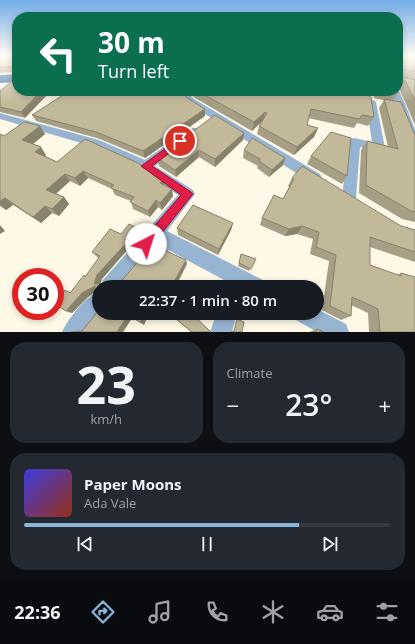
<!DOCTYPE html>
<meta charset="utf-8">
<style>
:root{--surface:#171b24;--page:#242831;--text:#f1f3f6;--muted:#9ea1a6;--line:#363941;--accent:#8ab4d8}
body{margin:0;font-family:"Open Sans",sans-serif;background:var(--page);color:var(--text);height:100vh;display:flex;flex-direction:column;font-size:15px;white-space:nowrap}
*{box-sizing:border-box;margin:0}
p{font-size:13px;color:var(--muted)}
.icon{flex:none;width:22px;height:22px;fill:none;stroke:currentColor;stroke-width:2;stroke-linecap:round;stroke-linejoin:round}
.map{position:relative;height:332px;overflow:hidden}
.side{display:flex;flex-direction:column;gap:10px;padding:10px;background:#0d0f14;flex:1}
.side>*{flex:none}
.hud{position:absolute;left:12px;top:12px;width:391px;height:84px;border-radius:16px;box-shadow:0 2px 6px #0003;background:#0b6e4f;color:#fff;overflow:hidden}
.speed{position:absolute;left:12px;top:268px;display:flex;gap:8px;font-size:20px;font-weight:700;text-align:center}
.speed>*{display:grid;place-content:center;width:52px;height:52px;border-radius:50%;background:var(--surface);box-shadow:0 2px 6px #0003;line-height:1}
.speed .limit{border:6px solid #d22;background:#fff;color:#111}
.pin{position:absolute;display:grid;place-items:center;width:34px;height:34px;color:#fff;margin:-17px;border:2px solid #fff;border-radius:50%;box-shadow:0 1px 4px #0007}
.me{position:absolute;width:44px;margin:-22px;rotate:40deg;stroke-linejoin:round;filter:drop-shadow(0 0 3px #0008)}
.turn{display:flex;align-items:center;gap:14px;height:84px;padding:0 20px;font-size:18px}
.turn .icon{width:52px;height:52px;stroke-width:2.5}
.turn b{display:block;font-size:28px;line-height:34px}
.big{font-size:30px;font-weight:600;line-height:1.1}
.side .card{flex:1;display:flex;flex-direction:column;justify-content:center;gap:6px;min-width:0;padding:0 14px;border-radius:16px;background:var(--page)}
.side .dial{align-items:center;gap:0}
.dial b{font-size:52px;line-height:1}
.song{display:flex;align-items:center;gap:12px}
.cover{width:48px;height:48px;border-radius:6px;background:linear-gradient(135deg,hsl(240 70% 55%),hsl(10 70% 35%))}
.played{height:4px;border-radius:2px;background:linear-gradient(90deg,var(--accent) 75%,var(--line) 75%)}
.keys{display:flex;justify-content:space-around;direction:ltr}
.heat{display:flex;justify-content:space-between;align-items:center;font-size:22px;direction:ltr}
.side .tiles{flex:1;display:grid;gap:10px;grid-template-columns:1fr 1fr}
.card:last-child{grid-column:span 2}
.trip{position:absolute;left:92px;top:280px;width:232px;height:40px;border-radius:20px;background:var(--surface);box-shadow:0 2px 6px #0003;font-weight:600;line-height:40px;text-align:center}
.dock{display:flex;height:64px;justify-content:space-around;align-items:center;background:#090b0e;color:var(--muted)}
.dock .icon{width:28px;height:28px}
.dock .selected{color:var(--accent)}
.dock b{font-size:18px;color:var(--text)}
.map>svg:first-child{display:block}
</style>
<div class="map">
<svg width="415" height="332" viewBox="0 0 415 332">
<rect width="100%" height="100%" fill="#fef9e6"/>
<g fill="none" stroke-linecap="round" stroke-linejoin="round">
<g fill="#98b4d3" fill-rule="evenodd">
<path d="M398 89C400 90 413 124 415 129 415 135 415 142 415 148L411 147 409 144 395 107 391 91H398Z"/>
<path d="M176 91H186L194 99 320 174 322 178 320 182 315 183 310 182 188 103Z"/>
<path d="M371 99 376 102 385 148 383 151 379 152 360 147 356 198 354 202 349 204 344 202 342 198 348 142 350 139 354 138 372 142 366 102Z"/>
<path d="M0 113 99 140 145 160 190 128H198L200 131 198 134 155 166 193 190 195 194 167 231 263 280 266 287H237L157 244 122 287H100L103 280 178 195 141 169 91 146 0 119Z"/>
<path d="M99 291V313H102L87 332H62C68 319 86 296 99 291Z"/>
<path d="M317 309 346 324 349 332H317L296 320 293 313H317Z"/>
<path d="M217 313H237L232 332H210Z"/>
</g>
<path fill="#326da8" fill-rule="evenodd" d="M17 74V82L0 83V75Z"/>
</g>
<g fill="#a79f85">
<path d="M0 56H17V72L0 73Z"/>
<path d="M415 56V125L399 88 403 57Z"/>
<path d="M17 77 25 118 0 112V91Z"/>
<path d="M188 91H365V94L374 117 368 126 357 123 354 128 308 118 307 125 318 128 314 137 294 155 257 134 259 126 261 122 252 131 195 98Z"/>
<path d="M374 91H397L398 93 392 101 415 135V222L402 219 359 193 361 150 367 141 388 147 379 108 384 100 374 98Z"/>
<path d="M105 92 186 97 205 109V116L145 158 100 139 36 121 32 115Z"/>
<path d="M40 126 45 134 33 144 46 155 45 156 57 162 163 180 164 185 173 196 162 210 158 207 150 217 133 209 131 201 115 195 112 189 88 178 80 186 70 181 56 194 64 197 69 204 59 216 52 213 41 223 13 205 6 210 0 206V134L4 136Z"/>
<path d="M244 133 243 140 215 167 199 157 176 177 159 166 157 158Z"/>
<path d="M244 150 285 158 283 165 269 177 257 168 258 166 243 158Z"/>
<path d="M311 156 347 176 342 184 307 164Z"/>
<path d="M292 178 401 226 415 230V262L370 247V265L397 275 401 273 415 332H369L368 313 351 305V316L341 320 322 310 329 261 310 254 313 239 297 234 285 236 260 225 262 218 283 199 289 187 288 186Z"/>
<path d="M233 223 231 230 218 255 178 235 177 228Z"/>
<path d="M139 229 141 234 102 279 100 284H119L166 247 168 251 187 264 99 313H149L144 325 132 318 123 332H71L82 331 98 310 95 292 88 297 72 313 66 311 70 293 85 277 99 258 97 257 92 252 121 234Z"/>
<path d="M241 254 256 259 249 271 238 266Z"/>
<path d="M168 313H191L211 332H191Z"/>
<path d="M317 329 324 332H309Z"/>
</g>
<g fill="#88826c">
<path d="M405 80 399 88H398V81Z"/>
<path d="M41 91H51L25 118 21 112Z"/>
<path d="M205 109V116L145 158 143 151Z"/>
<path d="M265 112 263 120 252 131 254 122Z"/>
<path d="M40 126 45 134 28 148 22 140Z"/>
<path d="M318 128 314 137 294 155 297 147Z"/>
<path d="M244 133 243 140 215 167V159Z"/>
<path d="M41 147 46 155 41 159 35 152Z"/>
<path d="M199 150V157L176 177 175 170Z"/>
<path d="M285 158 283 165 269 177 272 170Z"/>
<path d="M83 171 88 178 80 186 75 178Z"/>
<path d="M65 174 70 181 52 197 46 190Z"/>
<path d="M163 180 165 188 160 183Z"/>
<path d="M172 189 173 196 162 210 160 203Z"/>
<path d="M64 197 69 204 59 216 52 209Z"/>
<path d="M5 198 13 205 6 210 0 205V201Z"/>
<path d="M156 200 158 207 150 217 148 211Z"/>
<path d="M45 206 52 213 41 223 33 217Z"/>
<path d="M233 223 231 230 218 255 219 249Z"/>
<path d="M0 225 5 231 0 234Z"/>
<path d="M302 226 297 234 285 236 289 229Z"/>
<path d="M139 229 141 234 102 279 99 287 94 284 97 275Z"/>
<path d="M186 260 187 264 177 284 175 280Z"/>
<path d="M95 286 99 290 88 297 72 313 66 311 82 293Z"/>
<path d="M145 313H149L144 325 140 322Z"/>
<path d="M128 315 132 318 123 332H117Z"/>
</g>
<g fill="#c2b99b" stroke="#88826c">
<path d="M0 56H17V66L0 67Z"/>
<path d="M398 56H415V71L403 69 402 70V77L415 80V101L405 80 398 81Z"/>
<path d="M17 77V91H41L21 112 0 107V91Z"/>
<path d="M69 91H98L105 92 106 91H180L186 97 205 109 143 151 96 132 32 115Z"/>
<path d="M197 91H365V94L371 97 374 117 362 115 359 119 311 109 307 125 318 128 297 147 259 126 267 113 265 112 254 122Z"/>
<path d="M388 91H397L398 93Z"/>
<path d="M384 99 401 102 415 135V212L411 211 366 185 367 141 398 149Z"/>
<path d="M215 115 244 133 215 159 199 150 175 170 157 158Z"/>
<path d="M24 122 40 126 22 140 41 147 35 152 57 162 85 139 138 163 163 180 160 183 172 189 160 203 156 200 148 211 130 202 134 197 111 188 114 185 83 171 75 178 65 174 46 190 64 197 52 209 45 206 33 217 5 198 0 201V134L4 136Z"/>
<path d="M331 132 351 138 347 176 311 156Z"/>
<path d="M252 138 285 158 272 170 259 161 260 159 244 150Z"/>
<path d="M302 166 401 226 415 230V252L370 237V265L401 276V273L415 277V332H380L378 309 352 297 351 316 330 306 336 255 316 247 319 232 302 226 289 229 262 218 274 195 283 199 294 179 292 178Z"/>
<path d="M193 205 233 223 219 249 177 228Z"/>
<path d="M129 224 139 229 97 275 94 284H119L155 241 166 247 164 250 186 260 175 280 184 287H99V313H145L140 322 128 315 117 332H71L82 331 99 310 96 309 95 286 82 293 66 311 55 304V303L65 290 70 293 84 275 85 277 100 256 92 252 110 229 121 234Z"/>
<path d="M241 254 256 259 251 269 239 263Z"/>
<path d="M169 313H191L211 332H192Z"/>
<path d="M237 319 244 322 242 332H231L234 331Z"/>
<path d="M317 329 324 332H316Z"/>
</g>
<linearGradient id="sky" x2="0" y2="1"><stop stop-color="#71abe6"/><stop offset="0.54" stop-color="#fffcf4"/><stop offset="1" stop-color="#fffcf4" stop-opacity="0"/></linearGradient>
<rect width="415" height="103" fill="url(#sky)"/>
<path fill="#e11d48" stroke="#92132f" d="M180 138 185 141 183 143 152 166 191 192 193 194 150 248 146 250 142 248 140 244 142 240 181 195 141 166Z"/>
</svg>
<div class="speed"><div class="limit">30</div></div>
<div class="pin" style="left:180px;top:141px;background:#d93025"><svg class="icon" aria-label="arrive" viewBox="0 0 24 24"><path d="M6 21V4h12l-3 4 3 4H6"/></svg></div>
<svg class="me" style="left:146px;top:244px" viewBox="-20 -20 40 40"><circle r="19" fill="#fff"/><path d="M0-13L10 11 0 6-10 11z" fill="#e11d48"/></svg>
<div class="trip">22:37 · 1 min · 80 m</div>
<div class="hud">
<div class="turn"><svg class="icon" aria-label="left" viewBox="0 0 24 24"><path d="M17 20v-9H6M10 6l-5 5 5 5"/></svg><div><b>30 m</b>Turn left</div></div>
</div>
</div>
<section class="side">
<div class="tiles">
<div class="card dial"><b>23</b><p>km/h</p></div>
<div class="card"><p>Climate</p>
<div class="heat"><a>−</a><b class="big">23°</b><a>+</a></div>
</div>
<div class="card">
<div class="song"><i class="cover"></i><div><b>Paper Moons</b><p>Ada Vale</p></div></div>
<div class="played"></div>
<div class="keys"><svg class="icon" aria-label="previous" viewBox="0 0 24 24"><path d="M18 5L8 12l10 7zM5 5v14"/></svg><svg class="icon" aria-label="pause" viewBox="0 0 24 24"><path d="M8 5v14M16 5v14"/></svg><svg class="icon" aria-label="next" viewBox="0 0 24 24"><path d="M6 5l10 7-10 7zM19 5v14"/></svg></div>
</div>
</div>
</section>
<nav class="dock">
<b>22:36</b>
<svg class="icon selected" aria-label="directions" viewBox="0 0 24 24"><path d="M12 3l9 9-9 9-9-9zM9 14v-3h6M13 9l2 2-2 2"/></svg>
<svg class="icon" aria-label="music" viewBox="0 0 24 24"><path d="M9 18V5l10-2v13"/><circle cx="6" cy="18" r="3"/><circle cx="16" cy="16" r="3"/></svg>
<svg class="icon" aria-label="phone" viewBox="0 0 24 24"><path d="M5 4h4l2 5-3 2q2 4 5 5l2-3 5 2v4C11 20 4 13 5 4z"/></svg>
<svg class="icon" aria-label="climate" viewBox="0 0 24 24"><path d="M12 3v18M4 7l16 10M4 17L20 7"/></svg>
<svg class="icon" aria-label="car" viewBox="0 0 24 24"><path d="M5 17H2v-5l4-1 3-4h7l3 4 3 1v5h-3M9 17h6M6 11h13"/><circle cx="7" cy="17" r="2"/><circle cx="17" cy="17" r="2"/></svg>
<svg class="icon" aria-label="filters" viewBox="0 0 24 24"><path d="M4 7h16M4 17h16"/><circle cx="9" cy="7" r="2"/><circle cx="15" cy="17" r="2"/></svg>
</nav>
